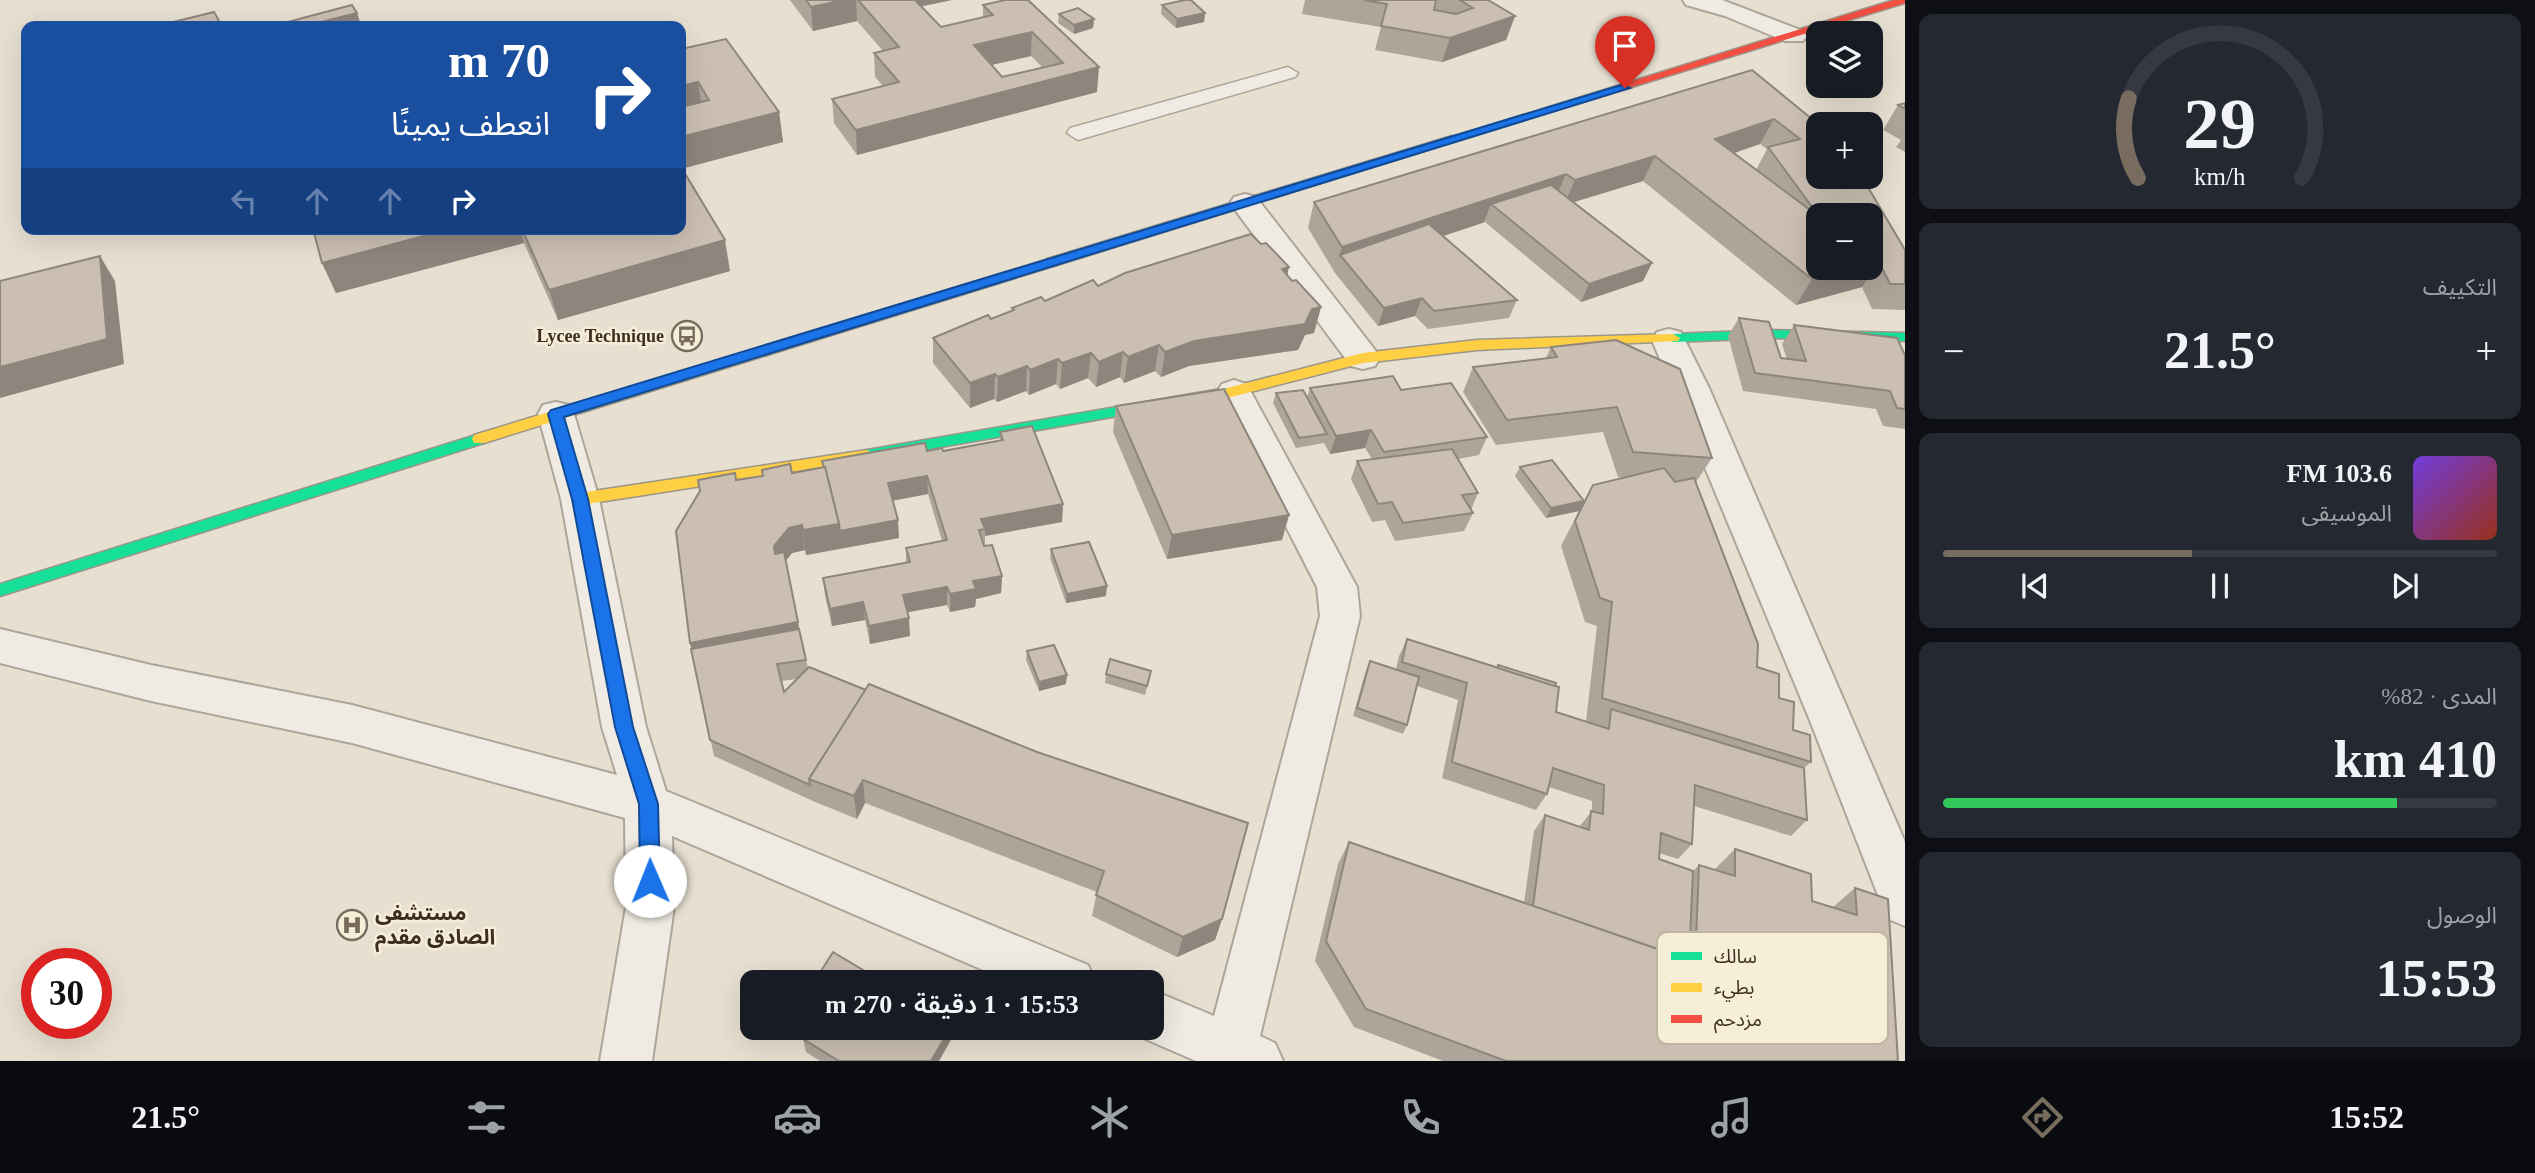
<!DOCTYPE html>
<html lang="ar">
<meta charset="utf-8">
<style>
:root{--surface:#171b24;--page:#242831;--text:#f1f3f6;--muted:#9ea1a6;--line:#363941;--accent:#786c5e}
body{margin:0;font-family:"Times New Roman","Noto Sans Arabic",serif;background:var(--page);color:var(--text);direction:rtl;height:100vh;display:flex;flex-direction:column;font-size:26px;white-space:nowrap}
*{box-sizing:border-box;margin:0}
p{font-size:23px;color:var(--muted)}
.icon{flex:none;width:38px;height:38px;fill:none;stroke:currentColor;stroke-width:2;stroke-linecap:round;stroke-linejoin:round}
.map{position:relative;flex:1;overflow:hidden;direction:ltr}
.side{display:flex;flex-direction:column;gap:14px;padding:14px;background:#0d0f14;width:630px}
.side>*{flex:none}
.guide{position:absolute;left:21px;top:21px;width:665px;height:214px;border-radius:14px;box-shadow:0 7px 28px #0002;direction:rtl;background:#1a4fa0;color:#fff;overflow:hidden}
.fabs{position:absolute;left:1806px;top:21px;display:grid;gap:14px}
.fabs a{display:grid;place-items:center;width:77px;height:77px;border-radius:14px;background:var(--surface);box-shadow:0 7px 28px #0002;font-size:35px}
.speed{position:absolute;left:21px;top:948px;display:flex;gap:14px;font-size:35px;font-weight:700;text-align:center}
.speed>*{display:grid;place-content:center;width:91px;height:91px;border-radius:50%;background:var(--surface);box-shadow:0 7px 28px #0002;line-height:1}
.speed .limit{border:10px solid #d22;background:#fff;color:#111}
.pin{position:absolute;display:grid;place-items:center;width:60px;height:60px;color:#fff;margin:-72px -30px;border-radius:50% 50% 50% 0;rotate:-45deg;box-shadow:0 0 7px #0007}
.pin .icon{rotate:45deg}
.me{position:absolute;width:77px;margin:-38px;rotate:359deg;stroke-linejoin:round;filter:drop-shadow(0 0 5px #0008)}
.turn{display:flex;align-items:center;gap:24px;height:147px;padding:0 21px;font-size:32px}
.turn .icon{width:91px;height:91px;stroke-width:2.5}
.turn b{display:block;font-size:49px;line-height:60px}
.lanes{display:flex;align-items:center;height:66px;padding:0 21px;background:#0003;justify-content:center;gap:35px;direction:ltr}
.lanes .off{opacity:.35}
.big{font-size:52px;font-weight:600;line-height:1.1}
.side .widget{flex:1;display:flex;flex-direction:column;justify-content:center;gap:10px;min-width:0;padding:0 24px;border-radius:14px;background:var(--page)}
.side .dial{align-items:center;gap:0}
.dial svg{height:182px;overflow:visible;fill:none;stroke:var(--line);stroke-width:7;stroke-linecap:round;text-anchor:middle}
.dial text{fill:var(--text);stroke:none}
.song{display:flex;align-items:center;gap:21px}
.cover{width:84px;height:84px;border-radius:10px;background:linear-gradient(135deg,hsl(260 70% 55%),hsl(10 70% 35%))}
.played{height:7px;border-radius:4px;background:linear-gradient(90deg,var(--accent) 45%,var(--line) 45%)}
.keys{display:flex;justify-content:space-around;direction:ltr}
.heat{display:flex;justify-content:space-between;align-items:center;font-size:38px;direction:ltr}
.charge{height:10px;border-radius:5px;background:linear-gradient(90deg,#34c759 82%,var(--line) 0)}
.trip{position:absolute;left:740px;top:970px;width:424px;height:70px;border-radius:14px;background:var(--surface);box-shadow:0 7px 28px #0002;font-weight:600;line-height:70px;text-align:center;direction:rtl}
.dock{display:flex;height:112px;justify-content:space-around;align-items:center;background:#090b0e;color:var(--muted)}
.dock .icon{width:49px;height:49px}
.dock .current{color:var(--accent)}
.dock b{font-size:32px;color:var(--text)}
main{display:flex;flex:1;min-height:0}
.map>svg:first-child{display:block}
</style>
<main>
<section class="side">
<div class="widget dial"><svg viewBox="0 0 100 80">
<path d="M14 69A42 42 0 1 1 86 69"/>
<path d="M14 69A42 42 0 0 1 10 34" stroke="#786c5e"/>
<text x="50" y="56" font-size="32" font-weight="700">29</text>
<text x="50" y="72" font-size="11">km/h</text>
</svg></div>
<div class="widget"><p>التكييف</p>
<div class="heat"><a>−</a><b class="big">21.5°</b><a>+</a></div>
</div>
<div class="widget">
<div class="song"><i class="cover"></i><div><b>103.6 FM</b><p>الموسيقى</p></div></div>
<div class="played"></div>
<div class="keys"><svg class="icon" aria-label="previous" viewBox="0 0 24 24"><path d="M18 5L8 12l10 7zM5 5v14"/></svg><svg class="icon" aria-label="pause" viewBox="0 0 24 24"><path d="M8 5v14M16 5v14"/></svg><svg class="icon" aria-label="next" viewBox="0 0 24 24"><path d="M6 5l10 7-10 7zM19 5v14"/></svg></div>
</div>
<div class="widget"><p>المدى · 82%</p><b class="big">410 km</b><div class="charge"></div></div>
<div class="widget"><p>الوصول</p><b class="big">15:53</b></div>
</section>
<div class="map">
<svg width="1905" height="1061" viewBox="0 0 1905 1061">
<rect width="100%" height="100%" fill="#e7e0d1"/>
<g fill="none" stroke-linecap="round" stroke-linejoin="round">
<g stroke="#ada599" stroke-width="3">
<path id="lane" d="M1288 67 1298 73 1295 77 1078 140 1067 133 1070 128Z"/>
</g>
<g stroke="#ada599" stroke-width="4">
<g id="street">
<path d="M1683 0H1722L1803 31 1807 36 1803 41H1785L1725 16 1686 5Z"/>
<path d="M1245 194 1256 197 1375 350 1380 358 1375 366 1363 369 1351 366 1230 203 1234 197Z"/>
<path d="M1669 329 1681 332 1709 388 1905 842V926L1888 919 1881 903 1809 718 1652 340 1657 332Z"/>
<path d="M1234 380 1246 384 1251 392 1351 576 1357 587 1360 616 1260 1036 1275 1043 1283 1061H1196L1134 1034 1131 1027H1152V990L1214 1016 1320 616 1317 587 1217 392 1222 384Z"/>
<path d="M556 402 569 405 574 414 599 499 646 727 666 791 1088 965 1095 982H1011L672 836 674 907 652 1061H600L626 907 625 818 352 743 151 701 0 663V629L151 665 352 705 617 775 602 727 561 499 538 414 543 405Z"/>
</g>
</g>
<g stroke="#9c958a" stroke-width="3">
<g id="fast">
<path d="M1452 136 1456 137V141L1057 265 1052 266 1046 262 1047 259Z"/>
<path d="M1772 330 1905 333V341L1772 338 1673 342 1666 338 1673 334Z"/>
<path d="M1227 388 1234 393 1232 396 867 460 860 455 867 450Z"/>
<path d="M479 434 484 435 486 439 484 443 0 596V584Z"/>
</g>
</g>
<g stroke="#9c958a" stroke-width="3">
<g id="slow">
<path d="M1052 258 1057 259V265L484 443H474L472 439 474 435Z"/>
<path d="M1673 334 1680 338 1678 341 1477 350 1363 363 1227 398 1220 393 1227 388 1363 353 1477 340Z"/>
<path d="M867 450 874 455 867 460 580 505 572 499 580 493Z"/>
</g>
</g>
<g stroke="#9c958a" stroke-width="3">
<path id="jam" d="M1894 0H1905V3L1456 141H1448L1446 139Z"/>
</g>
<use href="#lane" fill="#efebe3" fill-rule="evenodd"/>
<use href="#street" fill="#efebe3" fill-rule="evenodd"/>
<use href="#fast" fill="#16e098" fill-rule="evenodd"/>
<use href="#slow" fill="#ffcf43" fill-rule="evenodd"/>
<use href="#jam" fill="#f24e42" fill-rule="evenodd"/>
</g>
<g fill="#afa499" fill-rule="evenodd">
<path d="M790 0H952L922 6 941 27 983 17V5L1005 0 1097 92 857 155 834 123 832 99 883 86 875 77 874 53 883 51 857 21 813 31ZM1031 56 1043 68 1002 77 991 65Z"/>
<path d="M1305 0H1488L1515 16 1506 40 1442 62 1375 50 1381 27 1302 14Z"/>
<path d="M1162 5 1205 13 1204 22 1176 28 1161 14Z"/>
<path d="M1059 14 1094 19 1093 28 1074 34 1058 23Z"/>
<path d="M681 49 779 112 783 142 682 168 730 271 558 320 524 243 336 293 322 263 313 229H593L594 232 681 229Z"/>
<path d="M1752 70 1905 250V310L1872 309 1862 287 1796 305 1643 181 1574 202 1652 263 1643 281 1581 302 1485 222 1443 236 1517 300 1509 318 1428 329 1415 316 1378 326 1335 273 1308 228 1314 202ZM1760 144 1767 149 1756 170 1734 153Z"/>
<path d="M1905 103V152L1896 147 1901 140 1883 130 1898 105Z"/>
<path d="M1261 244 1289 267 1287 275 1321 307 1314 333 1305 335 1298 350 1189 366 1161 377 1155 371 1124 383 1120 377 1096 387 1088 378 1060 389 1056 384 1029 395 1026 391 997 402 994 399 970 408 933 363V338L1012 311V308L1045 301Z"/>
<path d="M1739 318 1781 358 1787 359 1782 344 1794 325 1905 355V429L1883 426 1876 409 1743 391 1728 336Z"/>
<path d="M1551 347 1712 458 1696 482 1757 667 1779 698 1793 730 1811 762 1804 768 1807 820 1791 836 1694 806 1692 844 1678 859 1659 853V859L1693 871 1699 865 1714 870 1735 849 1812 901 1833 907 1855 888 1898 1061H1443L1354 1027 1315 961 1338 864 1349 842 1524 903 1534 831 1545 815 1579 827 1592 811V801L1549 787 1547 794 1536 810 1442 778 1458 700 1417 686 1407 725 1403 734 1353 716 1366 670 1370 661 1396 669 1399 656 1407 639 1497 667 1498 665 1556 712 1599 726 1586 721 1597 626 1585 622 1561 546 1579 511 1546 518 1515 476 1520 467 1584 501 1625 478 1618 477 1603 432 1496 445 1463 392 1473 367 1546 358Z"/>
<path d="M1310 388 1401 390 1487 437 1479 455 1458 459 1478 493 1471 510 1473 513 1464 531 1395 541 1385 520 1372 522 1351 479 1357 461 1372 459 1365 448 1330 454 1324 443 1296 448 1273 403 1276 393 1307 397Z"/>
<path d="M1116 406 1289 515 1282 540 1167 559 1113 432Z"/>
<path d="M1000 432 1063 504 1062 522 985 536V546L1002 576 1001 593 976 599 975 607 950 612 947 605 907 612 910 636 870 644 865 620 832 626 825 596 823 578 906 562V548L942 541 928 494 893 501 899 538 806 555 805 550 792 553 785 561 808 668 1222 919 1215 940 1177 957 1092 916 1097 892 865 803 857 819 813 801 714 756 690 643 736 480 792 473 823 467 822 461 927 451H943L1000 441ZM797 679 784 692 781 681Z"/>
<path d="M1051 549 1106 596 1066 603 1050 558Z"/>
<path d="M1027 651 1066 684 1039 691 1026 660Z"/>
<path d="M1106 674 1149 680 1145 695 1105 683Z"/>
<path d="M811 1027H953V1036L939 1061H820L806 1052 803 1039Z"/>
</g>
<g fill="#8e867d">
<path d="M844 0H856L857 21 813 31 811 7Z"/>
<path d="M903 0H952L904 10Z"/>
<path d="M357 13 360 22 344 26H305Z"/>
<path d="M1205 13 1204 22 1176 28 1177 19Z"/>
<path d="M1515 16 1506 40 1442 62 1450 38Z"/>
<path d="M1094 19 1093 28 1074 34V25Z"/>
<path d="M1032 32 1031 56 973 69 974 45Z"/>
<path d="M1099 67 1097 92 857 155 856 130Z"/>
<path d="M698 82 703 112 681 117V86Z"/>
<path d="M779 112 783 142 681 169V137Z"/>
<path d="M1774 119 1760 144 1702 164 1715 139Z"/>
<path d="M1655 156 1643 181 1564 205 1575 180Z"/>
<path d="M1566 174 1555 199 1491 204 1484 222H1485L1351 267 1340 255 1335 273 1342 247Z"/>
<path d="M450 229H520L524 243 336 293 322 263Z"/>
<path d="M725 240 730 271 558 320 549 290Z"/>
<path d="M100 256 115 281 124 364 0 398V367Z"/>
<path d="M1879 262 1862 287 1796 305 1812 279 1856 268H1871V264Z"/>
<path d="M1652 263 1643 281 1581 302 1589 284Z"/>
<path d="M1289 267 1283 292 1282 269Z"/>
<path d="M1422 298 1415 316 1378 326 1384 308Z"/>
<path d="M1321 307 1314 333 1305 335 1298 350 1189 366 1161 377 1165 352 1194 341Z"/>
<path d="M1159 345 1155 371 1124 383 1128 357Z"/>
<path d="M1123 352 1120 377 1096 387 1099 362Z"/>
<path d="M1091 353 1088 378 1060 389 1062 363Z"/>
<path d="M1058 359 1056 384 1029 395 1030 370Z"/>
<path d="M1027 366 1026 391 997 402 998 377Z"/>
<path d="M995 374 994 399 970 408V383Z"/>
<path d="M1371 430 1365 448 1330 454 1336 436Z"/>
<path d="M927 476 928 494 889 501 888 483Z"/>
<path d="M1584 501 1579 511 1546 518 1551 508Z"/>
<path d="M1063 504 1062 522 985 536V529L981 519Z"/>
<path d="M1289 515 1282 540 1167 559 1172 535Z"/>
<path d="M898 520 899 538 806 555 803 530 839 524Z"/>
<path d="M802 525 805 550 792 553 778 571 774 546 789 528Z"/>
<path d="M1002 576 1001 593 976 599 975 607 950 612V594L973 581Z"/>
<path d="M1107 586 1106 596 1066 603 1067 594Z"/>
<path d="M947 587V605L904 613 903 595Z"/>
<path d="M863 602 865 620 832 626 830 609Z"/>
<path d="M909 618 910 636 870 644 869 626Z"/>
<path d="M798 622 801 646 696 667 690 643Z"/>
<path d="M1067 675 1066 684 1039 691V682Z"/>
<path d="M863 780 865 803 857 819 854 796Z"/>
<path d="M1222 919 1215 940 1177 957 1183 937Z"/>
<path d="M951 1027H953V1036L939 1061H931Z"/>
</g>
<g fill="#cbbfb2" stroke="#8e867d" stroke-width="2" fill-rule="evenodd">
<path d="M806 0H844L811 7Z"/>
<path d="M858 0H915L941 27 993 15 983 5 1005 0H1028L1099 67 856 130 832 99 899 82 874 53 899 47ZM1032 32 1063 63 1002 77 974 45Z"/>
<path d="M1185 0H1191L1205 13 1177 19 1162 5Z"/>
<path d="M1364 0H1436L1434 10 1456 14 1473 8 1460 0H1488L1515 16 1450 38 1381 26 1387 4Z"/>
<path d="M352 5 357 13 305 26H282L280 24Z"/>
<path d="M1078 8 1094 19 1074 25 1059 14Z"/>
<path d="M214 12 222 26H157Z"/>
<path d="M726 39 779 112 681 137V107L709 100 698 82 681 86V49Z"/>
<path d="M1752 70 1818 124V177H1862L1905 250V284H1890L1879 262 1871 264V215H1818L1768 147 1800 139 1774 119 1715 139 1818 216V268H1856L1812 279 1655 156 1575 180 1566 174 1342 247 1314 202Z"/>
<path d="M1905 103V109L1898 105Z"/>
<path d="M681 167 725 240 549 290 522 229H593L594 232 605 229H681Z"/>
<path d="M1551 185 1652 263 1589 284 1491 204Z"/>
<path d="M1429 224 1517 300 1434 311 1422 298 1384 308 1340 255Z"/>
<path d="M313 229H450L322 263Z"/>
<path d="M1251 234 1261 244 1266 243 1289 267 1282 269 1292 281 1296 280 1321 307 1312 309 1305 324 1194 341 1165 352 1159 345 1128 357 1123 352 1099 362 1091 353 1062 363 1058 359 1030 370 1027 366 998 377 995 374 970 383 933 338 988 315 991 319 1014 310 1012 308 1041 297 1045 301 1093 280 1098 286 1125 273Z"/>
<path d="M100 256 107 339 0 367V281Z"/>
<path d="M1739 318 1769 322 1781 358 1806 361 1794 325 1897 338 1905 355V409L1897 408 1890 391 1755 373Z"/>
<path d="M1616 340 1680 369 1712 458 1633 452 1617 407 1507 420 1473 367 1557 357 1551 347Z"/>
<path d="M1393 376 1401 390 1451 383 1487 437 1384 452 1371 430 1336 436 1310 388Z"/>
<path d="M1224 389 1289 515 1172 535 1116 406Z"/>
<path d="M1303 390 1327 434 1299 438 1276 393Z"/>
<path d="M1032 426 1063 504 981 519 985 529 979 530 984 546 992 545 1002 576 973 581 976 589 950 594 947 587 903 595 909 618 869 626 863 602 830 609 823 578 910 562 906 548 947 540 927 476 888 483 898 520 840 531 839 524 825 467H824L822 461 925 443 927 451 942 448 943 451 1003 440 1000 432Z"/>
<path d="M1452 449 1478 493 1462 495 1473 513 1403 523 1392 502 1378 504 1357 461Z"/>
<path d="M1552 460 1584 501 1551 508 1520 467Z"/>
<path d="M790 464 792 473 825 467 839 524 803 530 802 525 789 528 774 546 775 554 784 552 798 622 690 643 676 531 700 491 698 480 735 473 736 480 763 476 762 470Z"/>
<path d="M1664 468 1675 482 1694 478 1758 644 1757 667 1779 674V698L1794 702 1793 730 1810 735 1811 762 1602 698 1612 602 1600 598 1575 521 1593 485Z"/>
<path d="M1089 542 1107 586 1067 594 1051 549Z"/>
<path d="M799 629 806 660 777 664 784 692 809 667 866 690 809 779 810 785 710 740 691 649Z"/>
<path d="M1407 639 1559 687 1556 712 1609 729 1611 709 1804 768 1807 820 1695 785 1692 844 1661 833 1659 859 1693 871 1689 960 1533 906 1545 815 1589 830 1591 811 1603 814 1604 785 1553 768 1547 794 1452 762 1467 683 1402 662Z"/>
<path d="M1054 645 1067 675 1039 682 1027 651Z"/>
<path d="M1110 659 1151 671 1147 686 1106 674Z"/>
<path d="M1370 661 1419 677 1407 725 1357 708Z"/>
<path d="M1498 665 1556 683 1555 686 1498 668Z"/>
<path d="M869 684 1037 752 1248 823 1222 919 1183 937 1096 895 1104 871 863 780 854 796 809 779Z"/>
<path d="M1349 842 1695 962 1699 865 1735 876V849L1811 874 1812 901 1857 915 1855 888 1888 899 1898 1061H1506L1366 1009 1326 941Z"/>
<path d="M833 952 883 982H820L816 979Z"/>
<path d="M811 1027H951L931 1061H839L803 1039Z"/>
</g>
<path fill="#1a73e8" stroke="#114b97" stroke-width="2" d="M1621 85 1630 88 564 417 588 499 633 727 658 804 660 881 657 888 650 890 643 888 640 881 639 804 615 727 572 499 548 414 551 410Z"/>
<defs>
<g id="bus-ring" transform="scale(1.575)"><circle r="9.5" fill="#f7eed8" stroke="#786c5e" stroke-width="1.5"/><path d="M-5-6H5V4H4V6H2V4H-2V6H-4V4H-5ZM-3.5-4V0h7V-4ZM-3.5 1.2v1.5H-2V1.2ZM2 1.2v1.5H3.5V1.2Z" fill="#786c5e"/></g>
<g id="hospital-ring" transform="scale(1.575)"><circle r="9.5" fill="#f7eed8" stroke="#786c5e" stroke-width="1.5"/><path d="M-5-5h3v3.5h4V-5h3V5h-3V1.5h-4V5h-3Z" fill="#786c5e"/></g>
</defs>
<g fill-rule="evenodd">
<use href="#bus-ring" x="687" y="336"/>
<use href="#hospital-ring" x="352" y="925"/>
</g>
<g text-anchor="middle" stroke-width="5" stroke-linejoin="round" paint-order="stroke">
<g font-size="18" font-weight="bold" fill="#3d2e20" stroke="#f7eed8" text-anchor="end">
<text x="664" y="342">Lycee Technique</text>
</g>
<g font-size="21" font-weight="bold" fill="#3d2e20" stroke="#f7eed8" text-anchor="start">
<text x="375" y="920">مستشفى<tspan x="375" dy="24">الصادق مقدم</tspan></text>
</g>
</g>
<rect x="1657" y="932" width="231" height="112" rx="10" fill="#f7eed8" stroke="#bfb4a1" stroke-width="2"/>
<rect x="1671" y="952" width="31" height="8" fill="#16e098"/>
<rect x="1671" y="983" width="31" height="9" fill="#ffcf43"/>
<rect x="1671" y="1015" width="31" height="8" fill="#f24e42"/>
<g font-size="19" fill="#3d2e20">
<text x="1714" y="963">سالك</text>
<text x="1714" y="994">بطيء</text>
<text x="1714" y="1026">مزدحم</text>
</g>
</svg>
<div class="fabs">
<a><svg class="icon" aria-label="layers" viewBox="0 0 24 24"><path d="M12 4l9 5-9 5-9-5zM3 14l9 5 9-5"/></svg></a>
<a>+</a>
<a>−</a>
</div>
<div class="speed"><div class="limit">30</div></div>
<div class="pin" style="left:1625px;top:88px;background:#d93025"><svg class="icon" aria-label="arrive" viewBox="0 0 24 24"><path d="M6 21V4h12l-3 4 3 4H6"/></svg></div>
<svg class="me" style="left:650px;top:881px" viewBox="-20 -20 40 40"><circle r="19" fill="#fff"/><path d="M0-13L10 11 0 6-10 11z" fill="#1a73e8"/></svg>
<div class="trip">15:53 · 1 دقيقة · 270 m</div>
<div class="guide">
<div class="turn"><svg class="icon" aria-label="right" viewBox="0 0 24 24"><path d="M7 20v-9h11M14 6l5 5-5 5"/></svg><div><b>70 m</b>انعطف يمينًا</div></div>
<div class="lanes"><svg class="icon off" aria-label="left" viewBox="0 0 24 24"><path d="M17 20v-9H6M10 6l-5 5 5 5"/></svg><svg class="icon off" aria-label="ahead" viewBox="0 0 24 24"><path d="M12 20V5M6 11l6-6 6 6"/></svg><svg class="icon off" aria-label="ahead" viewBox="0 0 24 24"><path d="M12 20V5M6 11l6-6 6 6"/></svg><svg class="icon" aria-label="right" viewBox="0 0 24 24"><path d="M7 20v-9h11M14 6l5 5-5 5"/></svg></div>
</div>
</div>
</main>
<nav class="dock">
<b>15:52</b>
<svg class="icon current" aria-label="directions" viewBox="0 0 24 24"><path d="M12 3l9 9-9 9-9-9zM9 14v-3h6M13 9l2 2-2 2"/></svg>
<svg class="icon" aria-label="music" viewBox="0 0 24 24"><path d="M9 18V5l10-2v13"/><circle cx="6" cy="18" r="3"/><circle cx="16" cy="16" r="3"/></svg>
<svg class="icon" aria-label="phone" viewBox="0 0 24 24"><path d="M5 4h4l2 5-3 2q2 4 5 5l2-3 5 2v4C11 20 4 13 5 4z"/></svg>
<svg class="icon" aria-label="climate" viewBox="0 0 24 24"><path d="M12 3v18M4 7l16 10M4 17L20 7"/></svg>
<svg class="icon" aria-label="car" viewBox="0 0 24 24"><path d="M5 17H2v-5l4-1 3-4h7l3 4 3 1v5h-3M9 17h6M6 11h13"/><circle cx="7" cy="17" r="2"/><circle cx="17" cy="17" r="2"/></svg>
<svg class="icon" aria-label="filters" viewBox="0 0 24 24"><path d="M4 7h16M4 17h16"/><circle cx="9" cy="7" r="2"/><circle cx="15" cy="17" r="2"/></svg>
<b>21.5°</b>
</nav>
